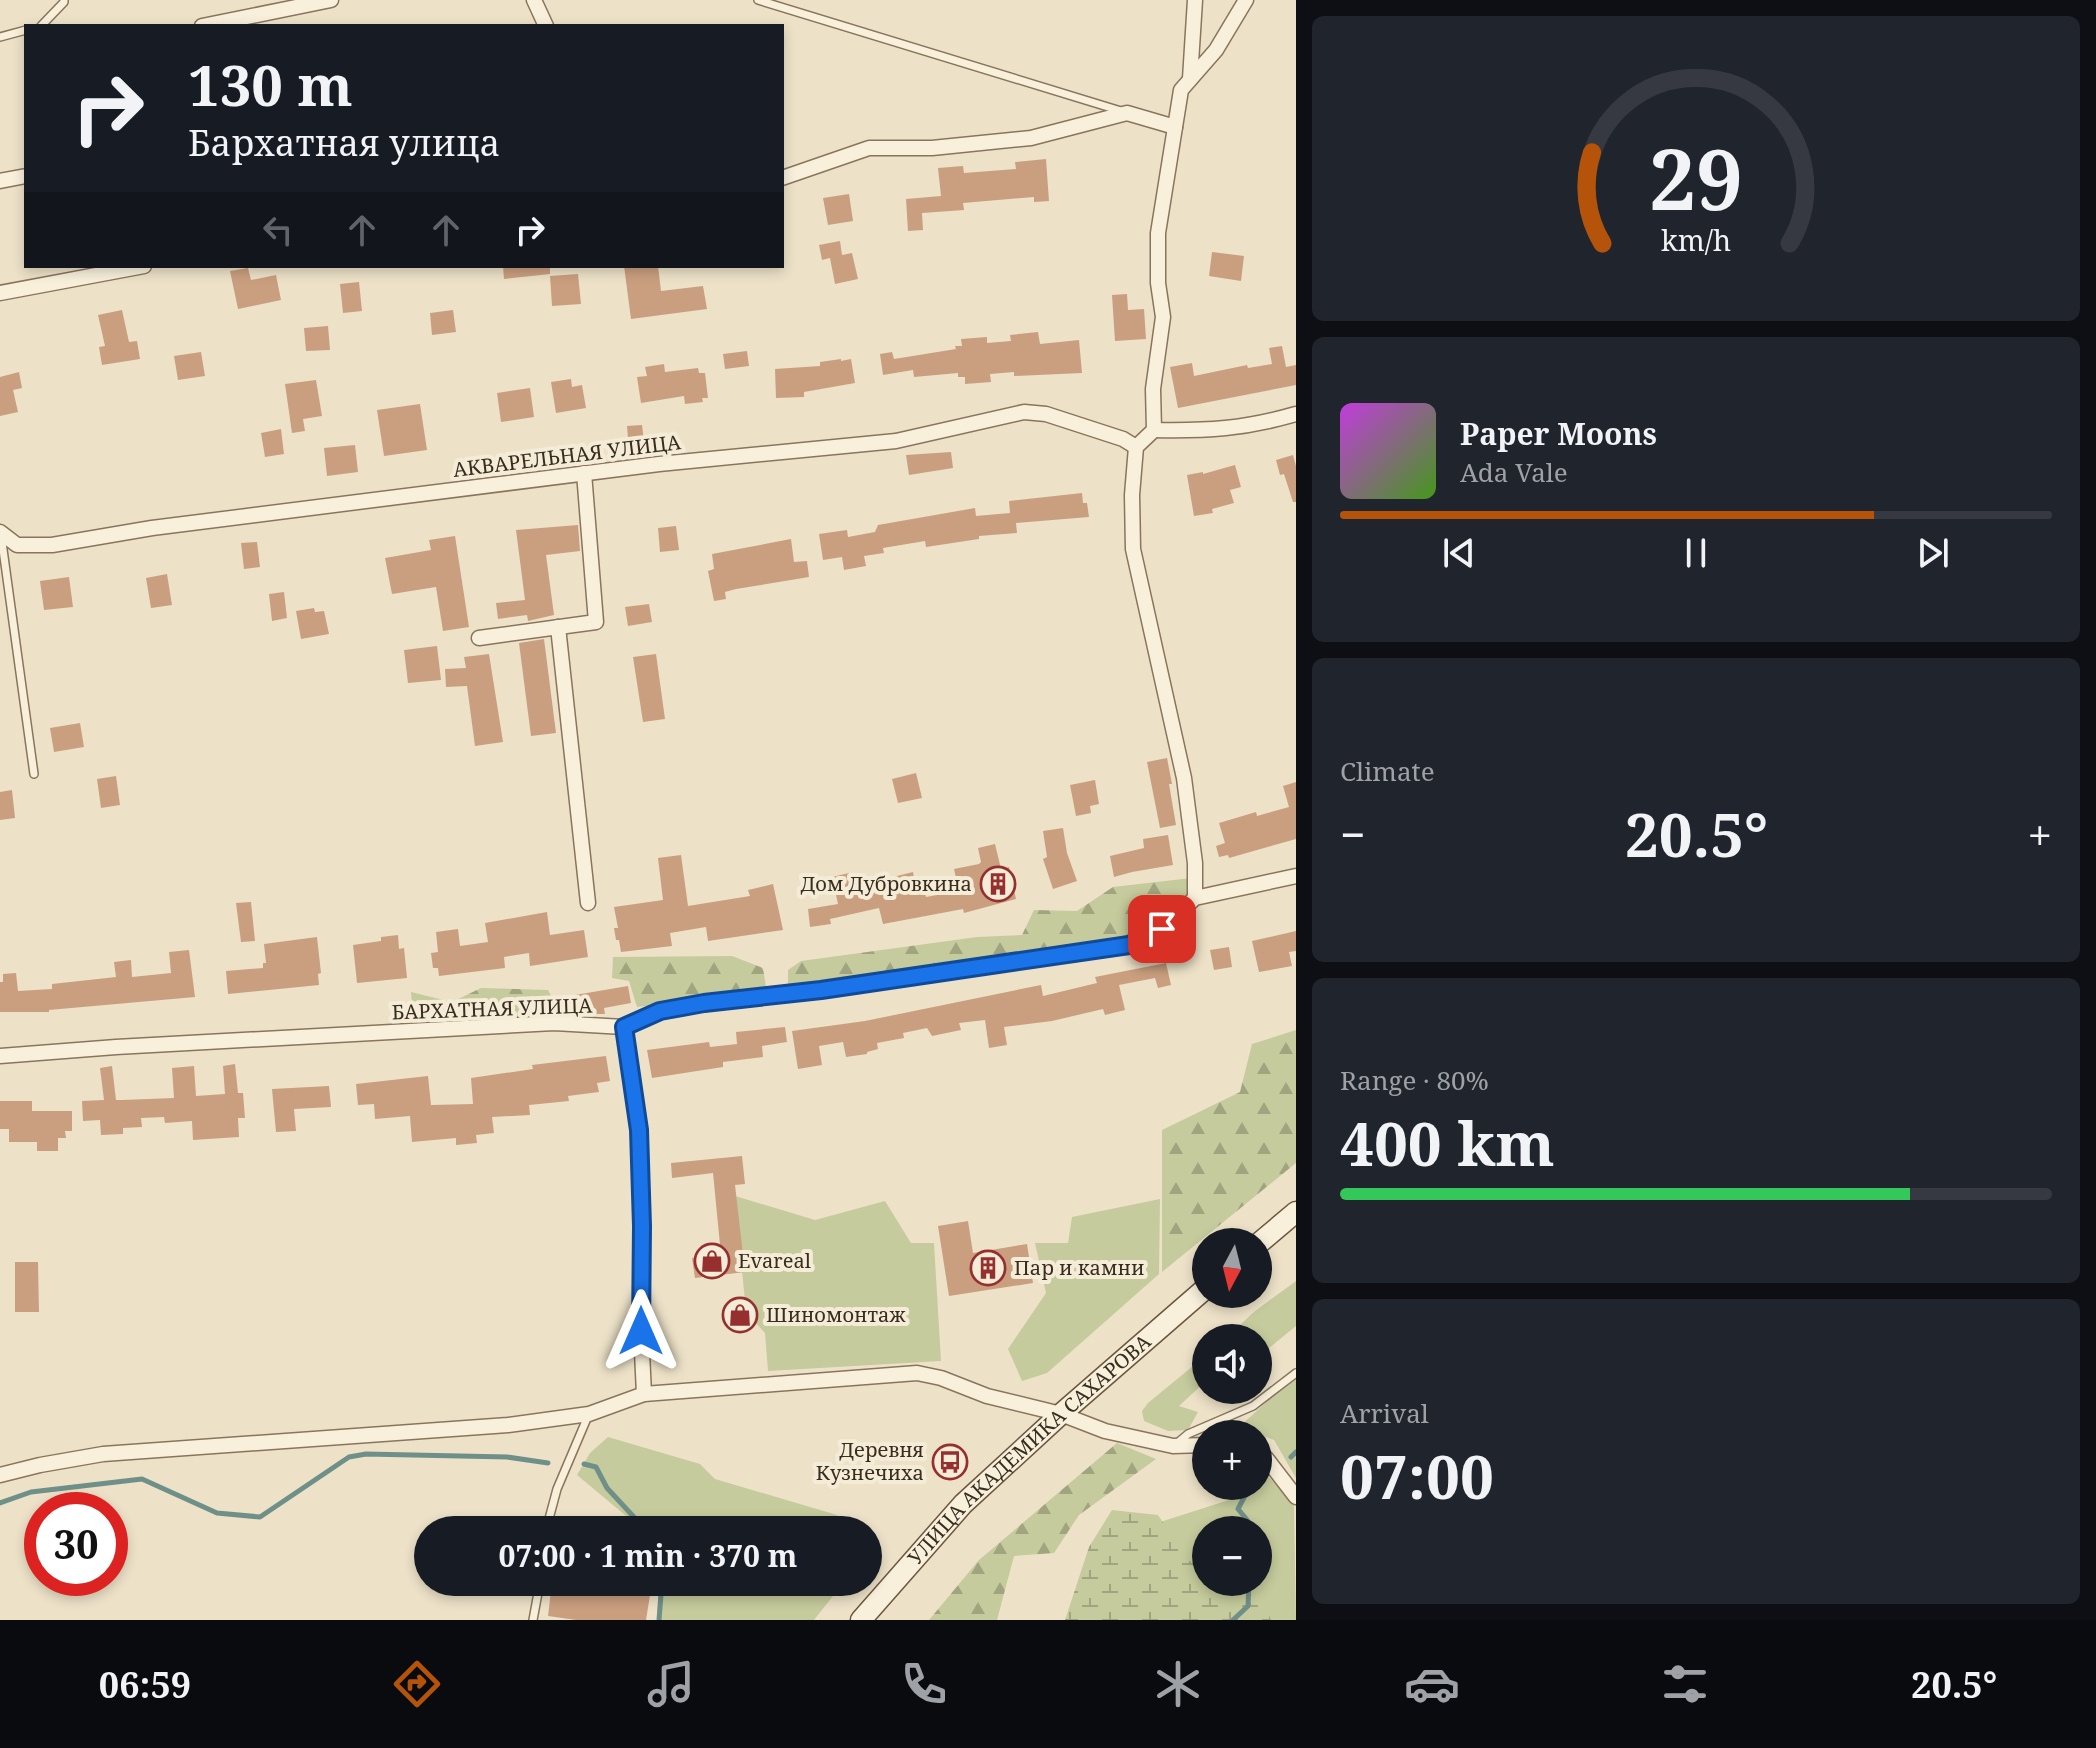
<!DOCTYPE html>
<meta charset="utf-8">
<style>
:root{--surface:#171b24;--page:#20242c;--text:#f1f3f6;--muted:#9ea1a6;--line:#363941;--accent:#b45309}
body{margin:0;font-family:"Noto Serif",serif;background:var(--page);color:var(--text);height:100vh;display:flex;flex-direction:column;font-size:30px;white-space:nowrap}
*{box-sizing:border-box;margin:0}
p{font-size:26px;color:var(--muted)}
.icon{flex:none;width:44px;height:44px;fill:none;stroke:currentColor;stroke-width:2;stroke-linecap:round;stroke-linejoin:round}
.map{position:relative;flex:1;overflow:hidden}
.details{display:flex;flex-direction:column;gap:16px;padding:16px;background:#0d0f14;width:800px}
.details>*{flex:none}
.top-card{position:absolute;left:24px;top:24px;width:760px;height:244px;border-radius:0px;box-shadow:0 4px 12px #0003;background:#171b24;color:var(--text);overflow:hidden}
.needle{width:52px;rotate:187deg}
.buttons{position:absolute;left:1192px;top:1228px;display:grid;gap:16px}
.buttons a{display:grid;place-items:center;width:80px;height:80px;border-radius:50%;background:var(--surface);box-shadow:0 4px 12px #0003;font-size:40px}
.speed{position:absolute;left:24px;top:1492px;display:flex;gap:16px;font-size:40px;font-weight:700;text-align:center}
.speed>*{display:grid;place-content:center;width:104px;height:104px;border-radius:50%;background:var(--surface);box-shadow:0 4px 12px #0003;line-height:1}
.speed .limit{border:12px solid #d22;background:#fff;color:#111}
.pin{position:absolute;display:grid;place-items:center;width:68px;height:68px;color:#fff;margin:-34px;border-radius:16px;box-shadow:0 4px 12px #0006}
.me{position:absolute;width:88px;margin:-44px;rotate:0deg;stroke-linejoin:round;filter:drop-shadow(0 0 6px #0008)}
.turn{display:flex;align-items:center;gap:28px;height:168px;padding:0 32px;font-size:36px}
.turn .icon{width:104px;height:104px;stroke-width:2.5}
.turn b{display:block;font-size:56px;line-height:68px}
.lanes{display:flex;align-items:center;height:76px;padding:0 32px;background:#0003;justify-content:center;gap:40px;direction:ltr}
.lanes .off{opacity:.35}
.big{font-size:60px;font-weight:700;line-height:1.1}
.details .widget{flex:1;display:flex;flex-direction:column;justify-content:center;gap:12px;min-width:0;padding:0 28px;border-radius:12px;background:var(--page)}
.details .dial{align-items:center;gap:0}
.dial svg{height:208px;overflow:visible;fill:none;stroke:var(--line);stroke-width:7;stroke-linecap:round;text-anchor:middle}
.dial text{fill:var(--text);stroke:none}
.song{display:flex;align-items:center;gap:24px}
.cover{width:96px;height:96px;border-radius:12px;background:linear-gradient(135deg,hsl(290 70% 55%),hsl(100 70% 35%))}
.played{height:8px;border-radius:4px;background:linear-gradient(90deg,var(--accent) 75%,var(--line) 75%)}
.keys{display:flex;justify-content:space-around;direction:ltr}
.heat{display:flex;justify-content:space-between;align-items:center;font-size:44px;direction:ltr}
.charge{height:12px;border-radius:6px;background:linear-gradient(90deg,#34c759 80%,var(--line) 0)}
.trip{position:absolute;left:414px;top:1516px;width:468px;height:80px;border-radius:40px;background:var(--surface);box-shadow:0 4px 12px #0003;font-weight:700;line-height:80px;text-align:center}
.dock{display:flex;height:128px;justify-content:space-around;align-items:center;background:#090b0e;color:var(--muted)}
.dock .icon{width:56px;height:56px}
.dock .selected{color:var(--accent)}
.dock b{font-size:36px;color:var(--text)}
main{display:flex;flex:1;min-height:0}
.map>svg:first-child{display:block}
</style>
<main>
<div class="map">
<svg width="1296" height="1620" viewBox="0 0 1296 1620">
<defs>
<pattern id="forest-firs" width="22" height="20" patternUnits="userSpaceOnUse" patternTransform="scale(2)"><rect width="22" height="20" fill="#c5cb9c"/><path d="M5 1l3.5 6h-7zM16 11l3.5 6h-7z" fill="#a1a57f"/></pattern>
<pattern id="wetland-marsh" width="20" height="14" patternUnits="userSpaceOnUse" patternTransform="scale(2)"><rect width="20" height="14" fill="#c5cb9c"/><path d="M1 5h8M5 5V1M11 12h8M15 12V8" fill="none" stroke="#a1a57f"/></pattern>
</defs>
<rect width="100%" height="100%" fill="#ede2c8"/>
<g fill="#c5cb9c" fill-rule="evenodd">
<path d="M735 1196 815 1220 885 1201 911 1243H934L941 1361 768 1371 765 1333 746 1312Z"/>
<path d="M1160 1199 1159 1274 1047 1373 1022 1381 1008 1349 1046 1293 1035 1243H1068L1072 1217Z"/>
<path d="M1296 1281V1326L1258 1357V1338H1226L1255 1311Z"/>
<path d="M1193 1366 1204 1369 1206 1381 1179 1406 1198 1412 1188 1430 1168 1431 1144 1421 1142 1411 1148 1403Z"/>
<path d="M1296 1375V1478L1274 1440 1239 1427Z"/>
<path d="M608 1437 700 1464 715 1479 837 1515 854 1530H643L577 1475 590 1453Z"/>
<path d="M1258 1465 1294 1505 1296 1620H1125L1154 1524 1232 1499 1236 1486H1258ZM1206 1530H1258V1582H1206Z"/>
<path d="M659 1582H844L814 1620H657Z"/>
</g>
<g fill="url(#forest-firs)">
<path d="M1191 878 1188 898 1151 930 1122 942 894 976 788 985V970L801 961 977 937 1022 935 1034 910 1077 911 1113 887Z"/>
<path d="M732 956 763 968 767 993 637 1007 629 981 612 978 613 957Z"/>
<path d="M481 988 548 990 561 1014 414 1027 411 992 452 1002Z"/>
<path d="M1296 1030V1163L1162 1272V1130L1240 1092 1252 1044Z"/>
<path d="M1117 1443 1156 1459 1079 1515 1054 1553 1014 1556 997 1620H929L979 1560Z"/>
</g>
<path fill="url(#wetland-marsh)" d="M1112 1510 1158 1515 1186 1558 1206 1574V1582H1216L1235 1598 1266 1608 1271 1620H1065L1089 1547Z"/>
<g fill="none" stroke-linecap="round" stroke-linejoin="round">
<g stroke="#6f9088" stroke-width="5">
<path d="M1291 1457 1296 1452"/>
<path d="M584 1464 596 1467 607 1488 646 1530"/>
<path d="M1258 1481 1261 1480"/>
<path d="M0 1503 31 1492 142 1479 217 1513 260 1517 349 1457 366 1454 507 1457 548 1463"/>
<path d="M1249 1530 1248 1521 1238 1509 1250 1486"/>
<path d="M659 1620 662 1582"/>
<path d="M1233 1620 1248 1606 1249 1582"/>
</g>
</g>
<g fill="#ca9f7f">
<path d="M1046 159 1049 201 1034 202V197L963 203 964 210 922 213 923 230 908 231 906 199 941 196 938 168 963 166 964 173 1016 169 1015 162Z"/>
<path d="M849 194 853 221 828 225 823 198Z"/>
<path d="M840 241 842 255 852 253 858 279 835 284 830 258 822 260 819 245Z"/>
<path d="M1212 252 1244 256 1241 281 1209 276Z"/>
<path d="M503 266H550V274L504 279Z"/>
<path d="M624 266H658L661 291 703 286 707 309 631 319Z"/>
<path d="M248 268 251 280 276 275 281 300 238 309 230 271Z"/>
<path d="M578 274 581 304 552 306 550 276Z"/>
<path d="M359 282 362 311 343 313 340 284Z"/>
<path d="M1127 294 1128 310 1144 309 1146 339 1115 341 1112 295Z"/>
<path d="M122 310 129 342 137 341 140 359 102 365 99 347 105 346 98 315Z"/>
<path d="M453 310 456 332 432 335 430 313Z"/>
<path d="M328 326 330 350 306 351 304 328Z"/>
<path d="M1038 332 1040 344 1079 340 1082 373 1014 376V372L990 374 991 382 965 384V377H958V373L914 377 913 370 883 375 880 354 892 352 894 359 956 349 955 346H962L961 339 987 337V343L1011 341 1010 335Z"/>
<path d="M1282 346 1286 367 1296 365V385L1178 408 1170 367 1192 363 1194 376 1247 365 1248 368 1272 364 1269 348Z"/>
<path d="M747 351 749 366 725 369 723 354Z"/>
<path d="M201 352 205 376 178 380 174 356Z"/>
<path d="M841 359V361L851 359 855 383 804 392V397L776 398 775 369 820 366V362Z"/>
<path d="M664 364 665 372 698 368 699 373H705L708 398H702L703 402 685 404 684 396 641 403 637 377 647 376 645 367Z"/>
<path d="M19 372 22 388 13 390 18 412 0 416V377Z"/>
<path d="M571 379 572 387 582 385 586 408 556 413 551 382Z"/>
<path d="M316 380 322 416 303 419 305 431 292 433 285 384Z"/>
<path d="M530 388 534 417 501 422 497 393Z"/>
<path d="M420 404 427 450 384 456 377 410Z"/>
<path d="M642 425 645 450 629 451 627 426Z"/>
<path d="M281 429 284 454 265 457 261 433Z"/>
<path d="M355 445 358 472 327 476 324 448Z"/>
<path d="M951 452 953 468 909 475 906 455Z"/>
<path d="M1293 455 1296 466V502H1293L1284 474 1280 475 1276 460Z"/>
<path d="M1235 465 1241 487 1230 490 1234 503 1212 509 1213 513 1194 516 1187 475 1203 472V474Z"/>
<path d="M1082 493 1083 503H1087L1089 517 1016 523 1017 533 979 536V539L926 547 925 541 883 548 884 553 864 556 866 566 844 570 842 557 823 560 819 534 847 530 848 537 875 532 878 525 975 508 976 516 1010 513 1009 501Z"/>
<path d="M578 525 580 551 546 555 554 615 528 621 527 615 498 619 496 603 525 600 516 530Z"/>
<path d="M676 526 679 550 660 552 658 528Z"/>
<path d="M455 536 469 627 443 631 436 587 392 594 385 558 431 550 429 540Z"/>
<path d="M791 539 794 562 807 561 809 577 736 589 725 592 726 599 714 601 708 571 714 569 712 554Z"/>
<path d="M257 542 260 567 244 569 241 543Z"/>
<path d="M167 574 172 605 151 608 146 578Z"/>
<path d="M69 577 73 607 44 610 40 581Z"/>
<path d="M284 592 287 618 272 621 269 594Z"/>
<path d="M649 604 652 622 628 626 625 607Z"/>
<path d="M314 608 315 612 324 611 329 634 301 639 296 611Z"/>
<path d="M544 639 556 733 531 736 519 643Z"/>
<path d="M437 646 441 680 408 683 404 650Z"/>
<path d="M489 654 503 742 475 746 467 686 446 687 445 669 466 668 464 657Z"/>
<path d="M656 654 665 719 643 722 633 657Z"/>
<path d="M80 723 84 747 54 752 50 728Z"/>
<path d="M1167 758 1172 784H1169L1176 825 1160 828 1147 762Z"/>
<path d="M916 773 922 798 898 803 892 779Z"/>
<path d="M116 776 120 805 101 808 97 779Z"/>
<path d="M1095 780 1099 804 1090 806 1091 813 1076 816 1070 785Z"/>
<path d="M1296 782V839L1229 858 1228 855 1219 857 1216 846 1225 843 1219 823 1256 812 1257 816 1289 807 1283 786Z"/>
<path d="M12 790 15 818 0 820V792Z"/>
<path d="M1063 828 1067 853 1077 881 1053 889 1043 859 1047 857 1043 831Z"/>
<path d="M1168 835 1173 865 1132 872 1114 877 1110 856 1144 848 1143 839Z"/>
<path d="M995 844 1001 869 1009 867 1016 899 964 913 963 909 883 924 879 908 830 919 831 924 810 927 808 909 838 904 832 877 849 873 850 879 865 876 868 893 895 887 893 877 913 872 916 889 924 888 926 897 959 891 954 869 979 864 981 862 978 848Z"/>
<path d="M681 855 688 906 750 896 748 890 773 884 783 930 708 941 706 927 670 933 672 946 621 952 619 940H616L614 928H618L614 907 663 900 658 858Z"/>
<path d="M251 902 255 941 241 942 236 903Z"/>
<path d="M547 912 550 935 584 930 588 957 530 966 529 953 504 957 505 968 439 976 438 968H433L431 953 438 952 436 932 458 929 460 946 488 942 485 923Z"/>
<path d="M1296 931V951L1289 952 1292 966 1259 972 1252 941Z"/>
<path d="M398 935 399 949 404 948 407 978 357 983 353 945 381 941V937Z"/>
<path d="M317 937 321 973 318 974 319 985 228 994 226 971 263 968V963H266L264 944Z"/>
<path d="M1229 947 1232 967 1214 970 1210 950Z"/>
<path d="M189 950 195 997 49 1010V1012H0V982H3V974L16 973 18 991 52 989V984L116 977 114 962 131 960 132 977 171 973 169 952Z"/>
<path d="M1166 963 1171 985 1158 988 1155 978 1119 985 1125 1010 1105 1015 1103 1009 1052 1021 1004 1027 1007 1045 989 1048 985 1020 959 1023 961 1030 932 1036 927 1028 903 1033 904 1038 877 1043 878 1049 867 1052V1054L846 1057 843 1042 819 1046 822 1065 798 1069 792 1031 865 1021 1041 985 1043 996 1097 983 1095 977Z"/>
<path d="M628 986 631 1003 604 1008 605 1014H578L575 995Z"/>
<path d="M785 1027 787 1042 762 1046 763 1057 723 1062V1067L652 1078 647 1050 709 1042 710 1047 737 1044 736 1032Z"/>
<path d="M606 1056 610 1081 597 1083 599 1092 568 1096 569 1101 529 1105 530 1115 492 1117 494 1133 476 1135 477 1143 456 1145V1138L412 1142 410 1116 375 1119 374 1104 358 1105 356 1084 428 1076 431 1105 473 1104 471 1078 533 1069 532 1065Z"/>
<path d="M235 1064 238 1093H243L245 1118H238L239 1137 193 1140 192 1121 165 1123 164 1117 141 1118 142 1127 123 1128V1134L101 1135 100 1120 83 1121 82 1101 104 1100 100 1068 112 1066 116 1100H122L174 1098 172 1068 194 1066 196 1096 225 1094 223 1066Z"/>
<path d="M329 1086 331 1107 294 1109 296 1131 276 1132 272 1089Z"/>
<path d="M0 1101H32V1111H72V1131H65L66 1138H58V1151H37V1142H9V1129H0Z"/>
<path d="M742 1156 745 1184 735 1185 745 1272 695 1278 692 1258 721 1255 713 1173 672 1178 671 1163Z"/>
<path d="M968 1221 973 1253 1027 1244 1033 1283 949 1296 938 1226Z"/>
<path d="M15 1262H38L39 1312H15Z"/>
<path d="M552 1582 650 1595 646 1620H576L548 1616Z"/>
</g>
<g fill="none" stroke-linecap="round" stroke-linejoin="round">
<g stroke="#89755d" stroke-width="10">
<g id="service">
<path d="M758 0 1121 111"/>
<path d="M41 26 64 2V0"/>
<path d="M0 37 26 30"/>
<path d="M1 535 34 774"/>
<path d="M1175 1445 1188 1434 1253 1406 1296 1373"/>
<path d="M546 1530 557 1489 588 1416"/>
<path d="M533 1620 540 1582"/>
</g>
</g>
<g stroke="#89755d" stroke-width="17">
<g id="minor">
<path d="M534 0 546 26"/>
<path d="M202 26 331 0"/>
<path d="M1190 79 1195 0"/>
<path d="M782 178 869 148H932L1031 138 1127 113 1175 127"/>
<path d="M0 181 26 176"/>
<path d="M0 293 144 266"/>
<path d="M1154 430C1207 431 1244 429 1296 414"/>
<path d="M0 532 17 545H52L152 528 659 464 896 441 1024 412 1046 414 1123 439 1136 447"/>
<path d="M558 627 588 903"/>
<path d="M479 638 596 622 584 473"/>
<path d="M1195 898V863L1184 778 1133 549 1132 495 1136 447 1154 430 1153 389 1163 317 1158 283V233L1181 90 1216 50 1246 0"/>
<path d="M624 1027 639 1130 642 1226 641 1331 644 1394"/>
<path d="M0 1056 116 1047 554 1023 624 1027 660 1011 704 1003 821 990 1129 945 1162 929 1195 898 1296 876"/>
<path d="M1258 1453 1266 1458 1296 1497"/>
<path d="M0 1475 40 1465 103 1454 508 1425 589 1414 644 1394 917 1373 941 1378 987 1396 1061 1414 1105 1431 1173 1446 1206 1445"/>
</g>
</g>
<g stroke="#6b5640" stroke-width="23">
<g id="secondary">
<path d="M1258 1244 1296 1212"/>
<path id="s1" d="M861 1620 963 1504 1061 1414 1206 1288"/>
</g>
</g>
<use href="#service" stroke="#f8f0db" stroke-width="7"/>
<use href="#minor" stroke="#f8f0db" stroke-width="14"/>
<use href="#secondary" stroke="#f8f0db" stroke-width="20"/>
</g>
<g fill="none" stroke-linecap="round" stroke-linejoin="round">
<g stroke="#114b97" stroke-width="20">
<path id="route" d="M641 1331 642 1226 639 1130 624 1027 660 1011 704 1003 821 990 1129 945 1162 929"/>
</g>
<use href="#route" stroke="#1a73e8" stroke-width="14"/>
</g>
<defs>
<g id="building-ring" transform="scale(1.8)"><circle r="9.5" fill="#f5ecd7" stroke="#962f2f" stroke-width="1.5"/><path d="M-4-6H4V6H1V3H-1V6H-4ZM-2.5-4.3h1.7v1.8h-1.7ZM.8-4.3h1.7v1.8H.8ZM-2.5-1h1.7V.8h-1.7ZM.8-1h1.7V.8H.8Z" fill="#962f2f"/></g>
<g id="shop-ring" transform="scale(1.8)"><circle r="9.5" fill="#f5ecd7" stroke="#962f2f" stroke-width="1.5"/><path d="M-5-2.5h2.3a2.7 3.5 0 0 1 5.4 0H5L5.5 6h-11ZM-1.5-2.5h3a1.5 2.3 0 0 0-3 0Z" fill="#962f2f"/></g>
<g id="bus-ring" transform="scale(1.8)"><circle r="9.5" fill="#f5ecd7" stroke="#962f2f" stroke-width="1.5"/><path d="M-5-6H5V4H4V6H2V4H-2V6H-4V4H-5ZM-3.5-4V0h7V-4ZM-3.5 1.2v1.5H-2V1.2ZM2 1.2v1.5H3.5V1.2Z" fill="#962f2f"/></g>
</defs>
<g fill-rule="evenodd">
<use href="#building-ring" x="998" y="884"/>
<use href="#shop-ring" x="712" y="1261"/>
<use href="#building-ring" x="988" y="1268"/>
<use href="#shop-ring" x="740" y="1315"/>
<use href="#bus-ring" x="950" y="1462"/>
</g>
<g text-anchor="middle" stroke-width="8" stroke-linejoin="round" paint-order="stroke">
<g font-size="20" fill="#392d20" stroke="#f5ecd7">
<text transform="translate(567 456) rotate(-7)" y="7">АКВАРЕЛЬНАЯ УЛИЦА</text>
<text transform="translate(492 1009) rotate(-2)" y="7">БАРХАТНАЯ УЛИЦА</text>
<text dy="7" stroke="none"><textPath href="#s1" startOffset="240">УЛИЦА АКАДЕМИКА САХАРОВА</textPath></text>
</g>
<g font-size="20" fill="#392d20" stroke="#f5ecd7" text-anchor="start">
<text x="972" y="891" text-anchor="end">Дом Дубровкина</text>
<text x="738" y="1268">Evareal</text>
<text x="1014" y="1275">Пар и камни</text>
<text x="766" y="1322">Шиномонтаж</text>
<text x="924" y="1457" text-anchor="end">Деревня<tspan x="924" dy="23">Кузнечиха</tspan></text>
</g>
</g>
</svg>
<div class="buttons">
<a><svg class="needle" viewBox="-14 -14 28 28"><path d="M0-13l5 13h-10z" fill="#e53935"/><path d="M0 13l5-13h-10z" fill="#9ea1a6"/></svg></a>
<a><svg class="icon" aria-label="sound" viewBox="0 0 24 24"><path d="M4 9h4l5-4v14l-5-4H4zM17 9q2 3 0 6"/></svg></a>
<a>+</a>
<a>−</a>
</div>
<div class="speed"><div class="limit">30</div></div>
<div class="pin" style="left:1162px;top:929px;background:#d93025"><svg class="icon" aria-label="arrive" viewBox="0 0 24 24"><path d="M6 21V4h12l-3 4 3 4H6"/></svg></div>
<svg class="me" style="left:641px;top:1331px" viewBox="-20 -20 40 40"><path d="M0-17L14 15 0 8-14 15z" fill="#1a73e8" stroke="#fff" stroke-width="4"/></svg>
<div class="trip">07:00 · 1 min · 370 m</div>
<div class="top-card">
<div class="turn"><svg class="icon" aria-label="right" viewBox="0 0 24 24"><path d="M7 20v-9h11M14 6l5 5-5 5"/></svg><div><b>130 m</b>Бархатная улица</div></div>
<div class="lanes"><svg class="icon off" aria-label="left" viewBox="0 0 24 24"><path d="M17 20v-9H6M10 6l-5 5 5 5"/></svg><svg class="icon off" aria-label="ahead" viewBox="0 0 24 24"><path d="M12 20V5M6 11l6-6 6 6"/></svg><svg class="icon off" aria-label="ahead" viewBox="0 0 24 24"><path d="M12 20V5M6 11l6-6 6 6"/></svg><svg class="icon" aria-label="right" viewBox="0 0 24 24"><path d="M7 20v-9h11M14 6l5 5-5 5"/></svg></div>
</div>
</div>
<section class="details">
<div class="widget dial"><svg viewBox="0 0 100 80">
<path d="M14 69A42 42 0 1 1 86 69"/>
<path d="M14 69A42 42 0 0 1 10 34" stroke="#b45309"/>
<text x="50" y="56" font-size="32" font-weight="700">29</text>
<text x="50" y="72" font-size="11">km/h</text>
</svg></div>
<div class="widget">
<div class="song"><i class="cover"></i><div><b>Paper Moons</b><p>Ada Vale</p></div></div>
<div class="played"></div>
<div class="keys"><svg class="icon" aria-label="previous" viewBox="0 0 24 24"><path d="M18 5L8 12l10 7zM5 5v14"/></svg><svg class="icon" aria-label="pause" viewBox="0 0 24 24"><path d="M8 5v14M16 5v14"/></svg><svg class="icon" aria-label="next" viewBox="0 0 24 24"><path d="M6 5l10 7-10 7zM19 5v14"/></svg></div>
</div>
<div class="widget"><p>Climate</p>
<div class="heat"><a>−</a><b class="big">20.5°</b><a>+</a></div>
</div>
<div class="widget"><p>Range · 80%</p><b class="big">400 km</b><div class="charge"></div></div>
<div class="widget"><p>Arrival</p><b class="big">07:00</b></div>
</section>
</main>
<nav class="dock">
<b>06:59</b>
<svg class="icon selected" aria-label="directions" viewBox="0 0 24 24"><path d="M12 3l9 9-9 9-9-9zM9 14v-3h6M13 9l2 2-2 2"/></svg>
<svg class="icon" aria-label="music" viewBox="0 0 24 24"><path d="M9 18V5l10-2v13"/><circle cx="6" cy="18" r="3"/><circle cx="16" cy="16" r="3"/></svg>
<svg class="icon" aria-label="phone" viewBox="0 0 24 24"><path d="M5 4h4l2 5-3 2q2 4 5 5l2-3 5 2v4C11 20 4 13 5 4z"/></svg>
<svg class="icon" aria-label="climate" viewBox="0 0 24 24"><path d="M12 3v18M4 7l16 10M4 17L20 7"/></svg>
<svg class="icon" aria-label="car" viewBox="0 0 24 24"><path d="M5 17H2v-5l4-1 3-4h7l3 4 3 1v5h-3M9 17h6M6 11h13"/><circle cx="7" cy="17" r="2"/><circle cx="17" cy="17" r="2"/></svg>
<svg class="icon" aria-label="filters" viewBox="0 0 24 24"><path d="M4 7h16M4 17h16"/><circle cx="9" cy="7" r="2"/><circle cx="15" cy="17" r="2"/></svg>
<b>20.5°</b>
</nav>
